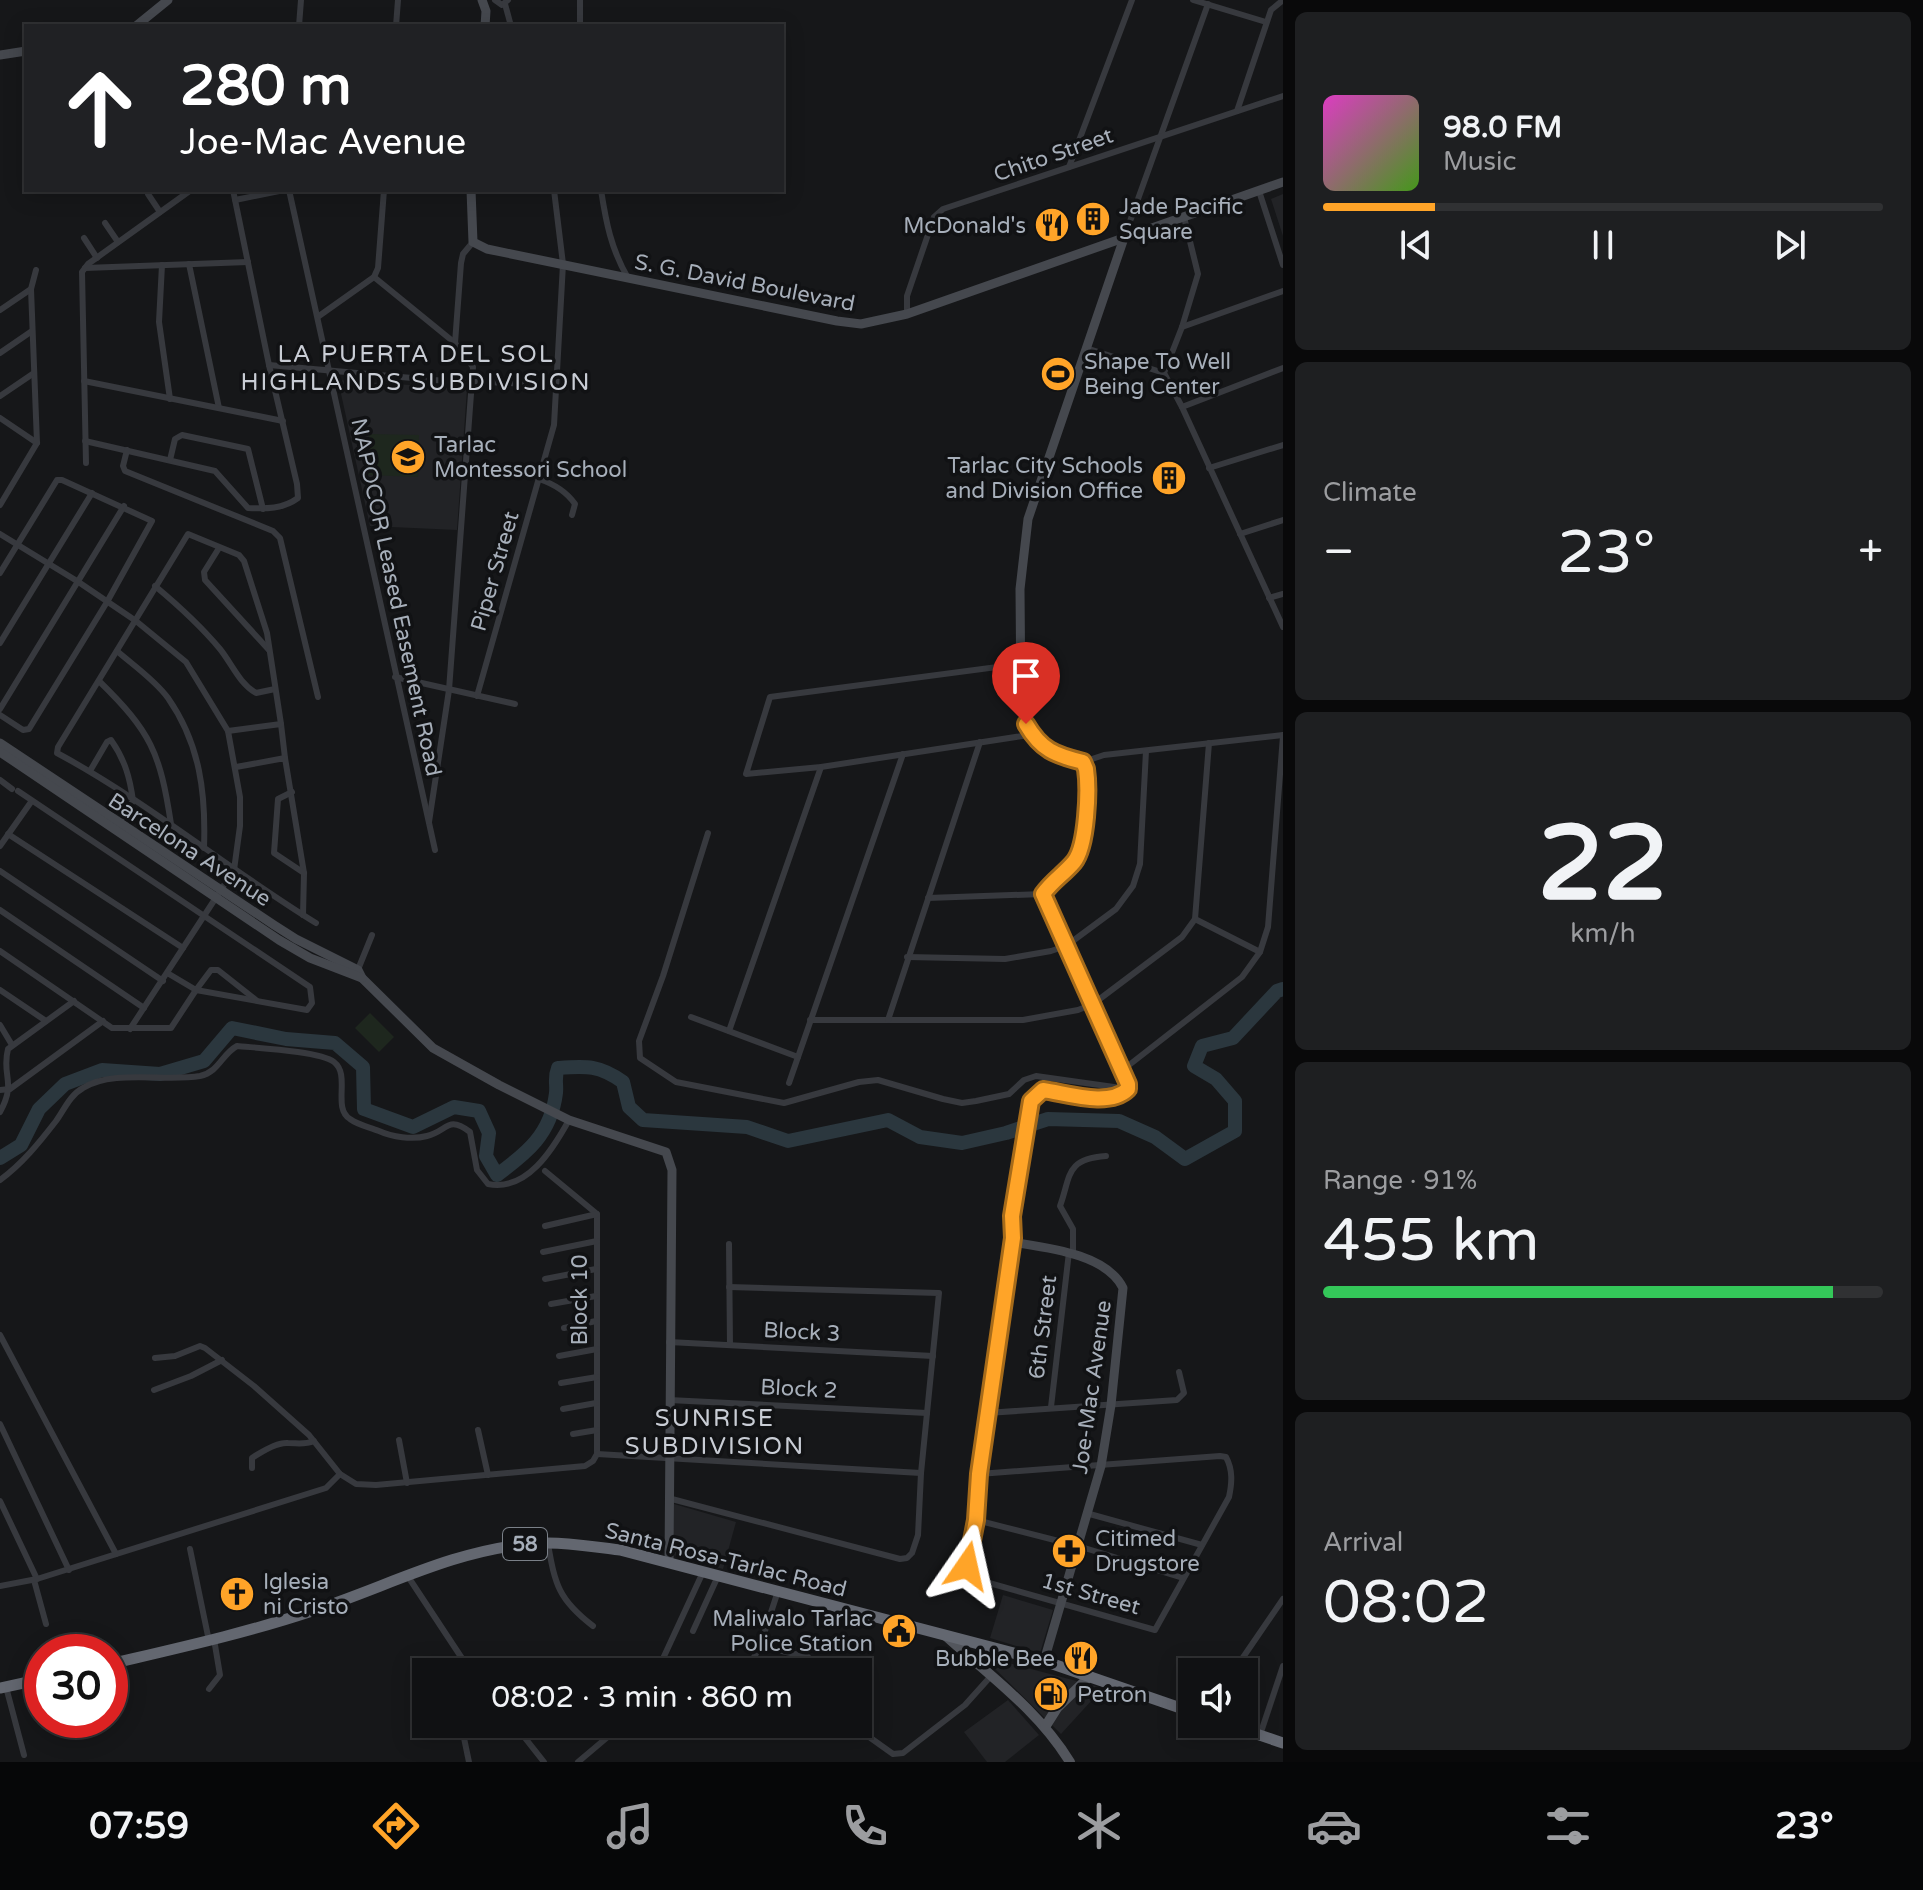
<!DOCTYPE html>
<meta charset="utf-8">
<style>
:root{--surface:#101113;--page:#1e1f21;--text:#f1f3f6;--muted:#9c9da0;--line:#303133;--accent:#ffa428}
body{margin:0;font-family:"Varela Round",sans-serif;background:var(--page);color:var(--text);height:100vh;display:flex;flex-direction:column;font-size:30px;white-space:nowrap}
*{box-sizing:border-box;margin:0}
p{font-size:26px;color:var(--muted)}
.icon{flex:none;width:44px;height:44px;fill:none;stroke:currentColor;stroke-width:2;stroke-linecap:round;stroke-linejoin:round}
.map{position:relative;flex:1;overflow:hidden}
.drawer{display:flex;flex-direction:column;gap:12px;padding:12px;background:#09090a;width:640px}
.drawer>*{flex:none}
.banner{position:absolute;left:24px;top:24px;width:760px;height:168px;border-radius:0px;box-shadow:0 4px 20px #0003,0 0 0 2px var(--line);background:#202124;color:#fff;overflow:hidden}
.tools{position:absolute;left:1178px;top:1658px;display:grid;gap:16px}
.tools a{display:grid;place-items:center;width:80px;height:80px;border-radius:0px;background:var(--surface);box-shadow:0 4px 20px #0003,0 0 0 2px var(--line);font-size:40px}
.speed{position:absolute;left:24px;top:1634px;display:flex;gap:16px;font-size:40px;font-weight:700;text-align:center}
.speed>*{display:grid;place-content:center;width:104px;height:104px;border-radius:50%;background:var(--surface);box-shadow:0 4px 20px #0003,0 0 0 2px var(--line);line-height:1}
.speed .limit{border:12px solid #d22;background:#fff;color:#111}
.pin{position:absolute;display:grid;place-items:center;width:68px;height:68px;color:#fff;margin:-82px -34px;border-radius:50% 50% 50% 0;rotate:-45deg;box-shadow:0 0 8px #0007}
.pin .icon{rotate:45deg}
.me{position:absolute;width:88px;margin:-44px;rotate:11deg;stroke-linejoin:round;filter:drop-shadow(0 0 6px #0008)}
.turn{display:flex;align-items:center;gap:28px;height:168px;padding:0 24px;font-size:36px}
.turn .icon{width:104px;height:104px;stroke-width:2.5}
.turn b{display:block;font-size:56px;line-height:68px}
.big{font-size:60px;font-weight:600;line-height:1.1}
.drawer .widget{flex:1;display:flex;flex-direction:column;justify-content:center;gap:12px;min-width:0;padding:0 28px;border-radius:12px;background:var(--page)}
.drawer .dial{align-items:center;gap:0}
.dial b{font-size:104px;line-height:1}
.song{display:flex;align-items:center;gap:24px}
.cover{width:96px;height:96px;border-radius:12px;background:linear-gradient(135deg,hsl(310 70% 55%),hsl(100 70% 35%))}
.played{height:8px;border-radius:4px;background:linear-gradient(90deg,var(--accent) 20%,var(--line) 20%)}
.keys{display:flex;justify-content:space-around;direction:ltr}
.heat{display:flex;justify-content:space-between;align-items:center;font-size:44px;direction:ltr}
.charge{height:12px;border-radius:6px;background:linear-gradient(90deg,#34c759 91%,var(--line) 0)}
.trip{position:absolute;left:412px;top:1658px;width:460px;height:80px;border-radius:0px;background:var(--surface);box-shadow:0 4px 20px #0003,0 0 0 2px var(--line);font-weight:600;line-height:80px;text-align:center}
.menu{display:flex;height:128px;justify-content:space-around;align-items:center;background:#060708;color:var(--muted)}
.menu .icon{width:56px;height:56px}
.menu .active{color:var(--accent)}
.menu b{font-size:36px;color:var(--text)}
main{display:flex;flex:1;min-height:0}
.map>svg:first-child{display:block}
</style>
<main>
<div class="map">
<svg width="1283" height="1762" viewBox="0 0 1283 1762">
<rect width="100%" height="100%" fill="#161719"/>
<g fill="#222326">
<path d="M1283 194V236L1271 199Z"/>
<path d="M338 380 467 389 457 530 370 526Z"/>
<path d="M674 1504 736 1522 723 1569 673 1555Z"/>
<path d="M1003 1595 1053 1610 1040 1653 990 1638Z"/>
<path d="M982 1656 1103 1688 1061 1734Z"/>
<path d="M1008 1700 1039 1735 1005 1762H987L964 1732Z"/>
</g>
<g fill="#1e271e">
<path d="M369 434 419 435 418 477 368 475Z"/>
<path d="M370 1013 394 1037 379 1052 355 1028Z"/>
</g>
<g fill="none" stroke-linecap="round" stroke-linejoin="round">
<path stroke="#2b373e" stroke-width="14" d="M0 1158 21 1145 39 1109 65 1084 102 1070 160 1074 204 1061 232 1028 286 1039 335 1043 363 1067 364 1109 413 1127 454 1107 479 1111 489 1133 486 1156 497 1175C527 1153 551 1134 556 1093 557 1084 554 1078 558 1068 587 1066 599 1065 623 1082L629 1107 643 1120 747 1127 788 1141 888 1120 920 1137 962 1143 1006 1133 1048 1119 1119 1121 1155 1137 1185 1159 1235 1131V1101L1216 1079 1194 1066 1202 1046 1233 1038 1277 991 1283 989"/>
<g stroke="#37393e" stroke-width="6">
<path d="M495 0 502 5 508 0"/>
<path d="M1193 0 1266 22"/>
<path d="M505 4 511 26"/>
<path d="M299 26 301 0"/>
<path d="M396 26 398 0"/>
<path d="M580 26V0"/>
<path d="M1237 111 1271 10 1283 0"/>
<path d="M1069 167 1132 0"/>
<path d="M289 190 435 850"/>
<path d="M601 190C606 222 611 249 628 278"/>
<path d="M1259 191 1283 265"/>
<path d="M148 194 160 212"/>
<path d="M235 200 284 190"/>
<path d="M1184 217 1198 274 1182 327 1164 373 1182 407 1283 627"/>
<path d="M105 223 118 242"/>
<path d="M84 238 97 258"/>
<path d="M1124 238 1208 4"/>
<path d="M189 264 219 408"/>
<path d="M162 265 159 322 170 399"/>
<path d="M85 268 248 262"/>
<path d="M374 277 455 343 473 367 449 690 429 822"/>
<path d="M0 310 31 289"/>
<path d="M907 314V296L934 217 943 209 1283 96"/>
<path d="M319 316 374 277 378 268 384 190"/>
<path d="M1182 327 1283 291"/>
<path d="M455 343 461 263 463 254 473 242"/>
<path d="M1086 348 1164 373"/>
<path d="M0 353 32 331"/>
<path d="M269 365 434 380 556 385"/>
<path d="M84 381 283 421"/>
<path d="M0 396 34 373"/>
<path d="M1182 407 1283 368"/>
<path d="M0 418 37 443"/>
<path d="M85 441 215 471 248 508C266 509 283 509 298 498L297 484 269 365 233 190"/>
<path d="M127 450 123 466 125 471 273 531 280 538 318 697"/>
<path d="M170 460 175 439 182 435 248 449 263 509"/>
<path d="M86 463 82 272 88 264 191 190"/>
<path d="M1209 468 1283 445"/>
<path d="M539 479C554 484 566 491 575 504L572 515"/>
<path d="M0 505 37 443 31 289 36 270"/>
<path d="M0 534 77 581 136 621 186 662 228 731 240 797V826L234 870 130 1029"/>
<path d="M1240 534 1283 520"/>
<path d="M219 548 204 572 205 580 269 650"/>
<path d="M0 573 57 480H62L152 521 107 602 29 729 23 730 0 715"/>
<path d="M155 586C179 606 200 625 220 649 232 664 239 683 256 693L275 689"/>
<path d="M1269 598 1283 594"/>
<path d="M0 643 92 493"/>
<path d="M117 651C133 665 155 680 168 698 200 744 206 793 204 848"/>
<path d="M1020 664 770 697 746 774 821 767 1022 736 1030 732"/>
<path d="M395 677 515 704"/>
<path d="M99 681C151 732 160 752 171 824"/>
<path d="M477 696 554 425 563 264 554 190"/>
<path d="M0 709 124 506"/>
<path d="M281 724 285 758"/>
<path d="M228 731 281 724 267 633 244 561 239 555 188 534 58 747 57 753C148 802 228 869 316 923"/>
<path d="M1083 762 1104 755 1283 735"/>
<path d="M236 767 285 758 304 873 303 915"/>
<path d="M90 771 107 742 111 740C125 760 130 778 133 801L118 824"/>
<path d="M0 780 12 789"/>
<path d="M292 792 278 799 274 853 304 873"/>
<path d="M708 833 663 976 639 1041 640 1058 676 1082 784 1103 859 1082 878 1080 943 1099 962 1103 976 1101 1009 1094 1024 1080 1036 1076 1128 1089"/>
<path d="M8 834 183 948"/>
<path d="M0 846 31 802"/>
<path d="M0 871 163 981"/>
<path d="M928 898 1043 894"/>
<path d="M0 910 144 1008"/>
<path d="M1195 919 1260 952"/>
<path d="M0 951 112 1028H171L196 990 307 1010 312 1003 310 987 18 791"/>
<path d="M907 957 1005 959 1051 951 1066 946 1116 909 1133 886 1140 864 1146 751"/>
<path d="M357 972 372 935"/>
<path d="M169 974 196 990 211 970H218L256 1000"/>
<path d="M0 990 46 1021"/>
<path d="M691 1017 798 1057"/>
<path d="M810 1020H1023L1078 1010 1093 1004 1182 937 1195 919 1209 743"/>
<path d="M888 1020 980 742"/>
<path d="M0 1025 12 1045"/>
<path d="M729 1031 821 767"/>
<path d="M1124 1069 1242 977 1260 952 1268 927 1283 736"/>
<path d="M789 1083 903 754"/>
<path d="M0 1090 10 1089 103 1021"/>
<path d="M0 1112C17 1081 1 1076 8 1049L74 1001"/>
<path d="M545 1171 597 1214V1454"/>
<path d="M0 1180C22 1164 39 1143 56 1121 64 1110 70 1095 83 1088 113 1069 165 1082 200 1076 219 1072 222 1054 237 1046 257 1048 320 1051 334 1062 351 1075 332 1108 350 1119 358 1125 369 1127 379 1131 392 1137 412 1140 427 1136 448 1131 447 1115 470 1132L477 1170 488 1184C527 1192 553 1149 569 1120"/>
<path d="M545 1226 597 1214"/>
<path d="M729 1244 730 1345"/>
<path d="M543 1252 597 1241"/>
<path d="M1073 1253V1229L1060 1206C1071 1176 1065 1159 1106 1156"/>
<path d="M545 1279 596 1269"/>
<path d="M551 1304 596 1296"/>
<path d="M564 1328 596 1321"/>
<path d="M0 1335 116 1554"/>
<path d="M669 1342 933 1356"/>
<path d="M559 1356 597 1349"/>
<path d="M155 1358 175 1356 200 1346 205 1348 254 1386 309 1435 340 1474 356 1484 376 1485 585 1466 593 1461 597 1454"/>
<path d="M561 1383 597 1377"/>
<path d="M154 1390 191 1376 222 1360"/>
<path d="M669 1400 927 1413"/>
<path d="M1051 1407 1069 1252"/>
<path d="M563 1409 596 1403"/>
<path d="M987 1413 1177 1400 1184 1393 1179 1372"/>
<path d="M0 1424 69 1570"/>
<path d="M478 1430 488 1475"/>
<path d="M573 1434 597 1430"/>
<path d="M399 1440 407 1483"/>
<path d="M597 1454 921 1473"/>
<path d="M252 1468V1458C261 1452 277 1442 288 1443 298 1443 304 1445 314 1441"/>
<path d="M979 1474 1220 1456 1226 1457C1233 1470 1232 1483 1229 1497L1155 1630 968 1577C963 1558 974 1536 976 1517 985 1423 999 1331 1013 1238"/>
<path d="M668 1498 900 1559 907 1558 912 1553 918 1535 921 1473 939 1293 729 1287"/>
<path d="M0 1501 37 1579"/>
<path d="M1086 1513 1202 1545"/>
<path d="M976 1520 1078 1546 1183 1578"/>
<path d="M548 1544C555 1585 559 1600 593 1626"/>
<path d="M190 1549 209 1641"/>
<path d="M407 1575 471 1672"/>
<path d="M34 1580 46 1624"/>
<path d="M0 1586 37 1579 326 1488 340 1474"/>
<path d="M778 1591 760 1646 808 1657"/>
<path d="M693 1631 718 1576"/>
<path d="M660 1665 703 1572"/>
<path d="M746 1672 760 1646"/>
<path d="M1233 1672 1283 1599"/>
<path d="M6 1687 24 1755"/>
<path d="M209 1689 220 1675 214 1639"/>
<path d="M467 1724 464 1738 469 1762"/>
<path d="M514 1724 544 1762"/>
<path d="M851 1724 893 1754 903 1753 965 1705 991 1676"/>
<path d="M1260 1735 1283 1666"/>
<path d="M578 1762 623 1724"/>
</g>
<g stroke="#45484e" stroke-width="9">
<path d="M482 0 486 11 485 26"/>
<path d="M136 26 168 0"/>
<path d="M0 55 26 51"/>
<path d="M471 190 473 242 487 249 837 321 861 324 907 314 1283 182"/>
<path d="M0 743 274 925 296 939 358 970 362 978 433 1048 499 1085 569 1120 666 1152 672 1170 669 1563"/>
<path d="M0 752 279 940 310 958 362 978"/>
<path d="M1044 1661 1101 1466 1111 1405 1123 1288C1107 1255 1050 1248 1018 1243L1013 1238C1012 1218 1024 1111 1033 1098 1035 1094 1040 1092 1043 1090 1063 1093 1123 1109 1128 1084L1043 894C1052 880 1070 871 1077 857 1087 838 1092 781 1083 762 1047 753 1032 744 1021 707L1020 589 1028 519 1124 238"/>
</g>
<g stroke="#53565d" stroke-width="10">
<path d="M946 1636C990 1676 1038 1710 1070 1762"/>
<path d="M1045 1727 1057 1708 1090 1676"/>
</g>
<g stroke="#636770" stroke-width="11">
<path d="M110 1664C178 1648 246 1633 312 1611 384 1588 451 1551 528 1544 559 1541 589 1546 620 1550L1044 1661 1192 1712"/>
<path d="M0 1688 42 1679"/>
<path d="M1227 1724 1283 1743"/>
</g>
</g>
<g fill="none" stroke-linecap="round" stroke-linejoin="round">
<g stroke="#a66b1a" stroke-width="20">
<path id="route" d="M967 1566 976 1520 979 1474 1013 1238 1012 1216 1031 1101 1043 1090C1066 1093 1109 1108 1128 1089V1084L1043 894C1052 881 1064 874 1074 862 1087 846 1089 789 1086 769L1083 762C1055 755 1041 750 1026 724"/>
</g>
<use href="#route" stroke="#ffa428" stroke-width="14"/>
</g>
<defs>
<g id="building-disc" transform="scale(1.8)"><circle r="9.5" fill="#ffa428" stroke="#111214"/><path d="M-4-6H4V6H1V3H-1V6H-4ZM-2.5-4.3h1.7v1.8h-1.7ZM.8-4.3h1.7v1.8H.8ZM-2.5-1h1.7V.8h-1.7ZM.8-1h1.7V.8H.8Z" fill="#111"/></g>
<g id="restaurant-disc" transform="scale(1.8)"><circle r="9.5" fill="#ffa428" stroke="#111214"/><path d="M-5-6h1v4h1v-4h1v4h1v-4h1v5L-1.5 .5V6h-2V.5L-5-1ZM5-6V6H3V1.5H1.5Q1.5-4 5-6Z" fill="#111"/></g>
<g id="stadium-disc" transform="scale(1.8)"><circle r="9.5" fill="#ffa428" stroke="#111214"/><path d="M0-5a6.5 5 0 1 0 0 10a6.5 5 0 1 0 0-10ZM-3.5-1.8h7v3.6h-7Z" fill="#111"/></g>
<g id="school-disc" transform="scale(1.8)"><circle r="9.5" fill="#ffa428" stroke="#111214"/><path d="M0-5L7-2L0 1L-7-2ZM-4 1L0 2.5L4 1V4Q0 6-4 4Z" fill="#111"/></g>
<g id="pharmacy-disc" transform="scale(1.8)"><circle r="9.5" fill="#ffa428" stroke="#111214"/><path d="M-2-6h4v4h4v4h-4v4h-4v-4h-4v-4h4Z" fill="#111"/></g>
<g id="church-disc" transform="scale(1.8)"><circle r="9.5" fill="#ffa428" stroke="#111214"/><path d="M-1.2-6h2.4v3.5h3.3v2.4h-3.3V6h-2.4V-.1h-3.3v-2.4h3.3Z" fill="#111"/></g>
<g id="civic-disc" transform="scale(1.8)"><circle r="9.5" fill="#ffa428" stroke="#111214"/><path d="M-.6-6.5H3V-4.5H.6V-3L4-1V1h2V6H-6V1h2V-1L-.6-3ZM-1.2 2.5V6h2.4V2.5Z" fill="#111"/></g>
<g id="fuel-disc" transform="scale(1.8)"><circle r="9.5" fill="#ffa428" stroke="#111214"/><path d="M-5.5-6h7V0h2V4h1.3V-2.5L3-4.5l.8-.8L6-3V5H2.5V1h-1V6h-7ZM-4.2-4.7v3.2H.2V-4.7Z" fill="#111"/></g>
</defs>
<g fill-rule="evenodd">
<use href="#building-disc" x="1093" y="219"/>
<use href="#restaurant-disc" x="1052" y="225"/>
<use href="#stadium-disc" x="1058" y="374"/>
<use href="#school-disc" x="408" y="457"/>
<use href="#building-disc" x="1169" y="478"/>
<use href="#pharmacy-disc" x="1069" y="1551"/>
<use href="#church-disc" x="237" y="1594"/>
<use href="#civic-disc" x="899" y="1631"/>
<use href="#restaurant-disc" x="1081" y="1658"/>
<use href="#fuel-disc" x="1051" y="1694"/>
</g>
<g text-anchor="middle" stroke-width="7" stroke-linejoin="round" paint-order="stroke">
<rect fill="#111214" stroke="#7a8088" stroke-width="2" x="503" y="1528" width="44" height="32" rx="6"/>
<g font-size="20" font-weight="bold" fill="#a7afba">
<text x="525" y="1551">58</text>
</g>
<g font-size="22" fill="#a7afba" stroke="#111214">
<text transform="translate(1053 154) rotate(-19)" y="8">Chito Street</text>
<text transform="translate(745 282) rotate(11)" y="8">S. G. David Boulevard</text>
<text transform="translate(494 571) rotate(-74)" y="8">Piper Street</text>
<text transform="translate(397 597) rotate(78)" y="8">NAPOCOR Leased Easement Road</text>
<text transform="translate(190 849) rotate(33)" y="8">Barcelona Avenue</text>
<text transform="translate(579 1300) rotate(-90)" y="8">Block 10</text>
<text transform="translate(1042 1327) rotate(-83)" y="8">6th Street</text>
<text transform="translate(802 1331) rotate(3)" y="8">Block 3</text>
<text transform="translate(1091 1387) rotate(-82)" y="8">Joe-Mac Avenue</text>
<text transform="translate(799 1388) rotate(3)" y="8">Block 2</text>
<text transform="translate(726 1559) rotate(14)" y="8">Santa Rosa-Tarlac Road</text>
<text transform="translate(1091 1593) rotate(16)" y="8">1st Street</text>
</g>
<g font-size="22" fill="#a7afba" stroke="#111214" text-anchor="start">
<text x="1119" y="214">Jade Pacific<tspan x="1119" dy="25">Square</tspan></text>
<text x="1026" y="233" text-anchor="end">McDonald's</text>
<text x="1084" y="369">Shape To Well<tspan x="1084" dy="25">Being Center</tspan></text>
<text x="434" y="452">Tarlac<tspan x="434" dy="25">Montessori School</tspan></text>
<text x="1143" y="473" text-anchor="end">Tarlac City Schools<tspan x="1143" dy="25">and Division Office</tspan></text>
<text x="1095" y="1546">Citimed<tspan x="1095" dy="25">Drugstore</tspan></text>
<text x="263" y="1589">Iglesia<tspan x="263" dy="25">ni Cristo</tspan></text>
<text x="873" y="1626" text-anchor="end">Maliwalo Tarlac<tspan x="873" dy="25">Police Station</tspan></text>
<text x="1055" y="1666" text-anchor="end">Bubble Bee</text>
<text x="1077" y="1702">Petron</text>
</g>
<g font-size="24" letter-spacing="2" fill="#c9cdd5" stroke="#111214">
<text x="416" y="362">LA PUERTA DEL SOL<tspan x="416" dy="28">HIGHLANDS SUBDIVISION</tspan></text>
<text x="715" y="1426">SUNRISE<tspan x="715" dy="28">SUBDIVISION</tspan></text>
</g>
</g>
</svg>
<div class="tools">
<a><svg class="icon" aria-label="sound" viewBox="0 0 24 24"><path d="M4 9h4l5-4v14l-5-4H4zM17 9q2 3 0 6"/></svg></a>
</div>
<div class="speed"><div class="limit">30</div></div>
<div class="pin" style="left:1026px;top:724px;background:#d93025"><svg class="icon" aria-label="arrive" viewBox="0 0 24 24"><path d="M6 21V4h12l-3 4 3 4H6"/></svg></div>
<svg class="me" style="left:967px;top:1566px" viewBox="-20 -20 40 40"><path d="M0-17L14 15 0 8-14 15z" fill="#ffa428" stroke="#fff" stroke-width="4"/></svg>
<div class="trip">08:02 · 3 min · 860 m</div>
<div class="banner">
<div class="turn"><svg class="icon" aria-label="ahead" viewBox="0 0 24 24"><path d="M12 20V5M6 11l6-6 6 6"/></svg><div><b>280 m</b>Joe-Mac Avenue</div></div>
</div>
</div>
<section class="drawer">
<div class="widget">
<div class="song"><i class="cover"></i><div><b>98.0 FM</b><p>Music</p></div></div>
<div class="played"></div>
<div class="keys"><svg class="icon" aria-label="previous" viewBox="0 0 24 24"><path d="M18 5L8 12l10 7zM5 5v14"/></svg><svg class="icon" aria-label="pause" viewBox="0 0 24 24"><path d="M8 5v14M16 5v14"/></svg><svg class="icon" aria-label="next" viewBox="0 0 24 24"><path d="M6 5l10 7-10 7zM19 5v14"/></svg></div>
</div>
<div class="widget"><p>Climate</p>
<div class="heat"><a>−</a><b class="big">23°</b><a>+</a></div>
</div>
<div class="widget dial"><b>22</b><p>km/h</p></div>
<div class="widget"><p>Range · 91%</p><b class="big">455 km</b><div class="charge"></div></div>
<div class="widget"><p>Arrival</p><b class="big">08:02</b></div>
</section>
</main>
<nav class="menu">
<b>07:59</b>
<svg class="icon active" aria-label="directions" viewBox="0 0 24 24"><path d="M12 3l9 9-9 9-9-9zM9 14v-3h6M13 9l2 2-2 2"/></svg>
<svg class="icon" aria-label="music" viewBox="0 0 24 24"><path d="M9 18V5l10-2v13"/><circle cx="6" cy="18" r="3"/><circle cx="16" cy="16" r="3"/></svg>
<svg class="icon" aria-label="phone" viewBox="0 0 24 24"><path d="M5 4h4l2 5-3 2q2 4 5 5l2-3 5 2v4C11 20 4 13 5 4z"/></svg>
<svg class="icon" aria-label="climate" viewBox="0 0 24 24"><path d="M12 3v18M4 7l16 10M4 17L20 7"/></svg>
<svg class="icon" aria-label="car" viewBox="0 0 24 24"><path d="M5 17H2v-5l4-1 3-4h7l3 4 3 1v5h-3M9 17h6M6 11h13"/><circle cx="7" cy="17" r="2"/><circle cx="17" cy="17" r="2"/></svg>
<svg class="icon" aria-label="filters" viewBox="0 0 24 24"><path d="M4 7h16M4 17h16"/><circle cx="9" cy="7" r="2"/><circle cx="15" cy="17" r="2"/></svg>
<b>23°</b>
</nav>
